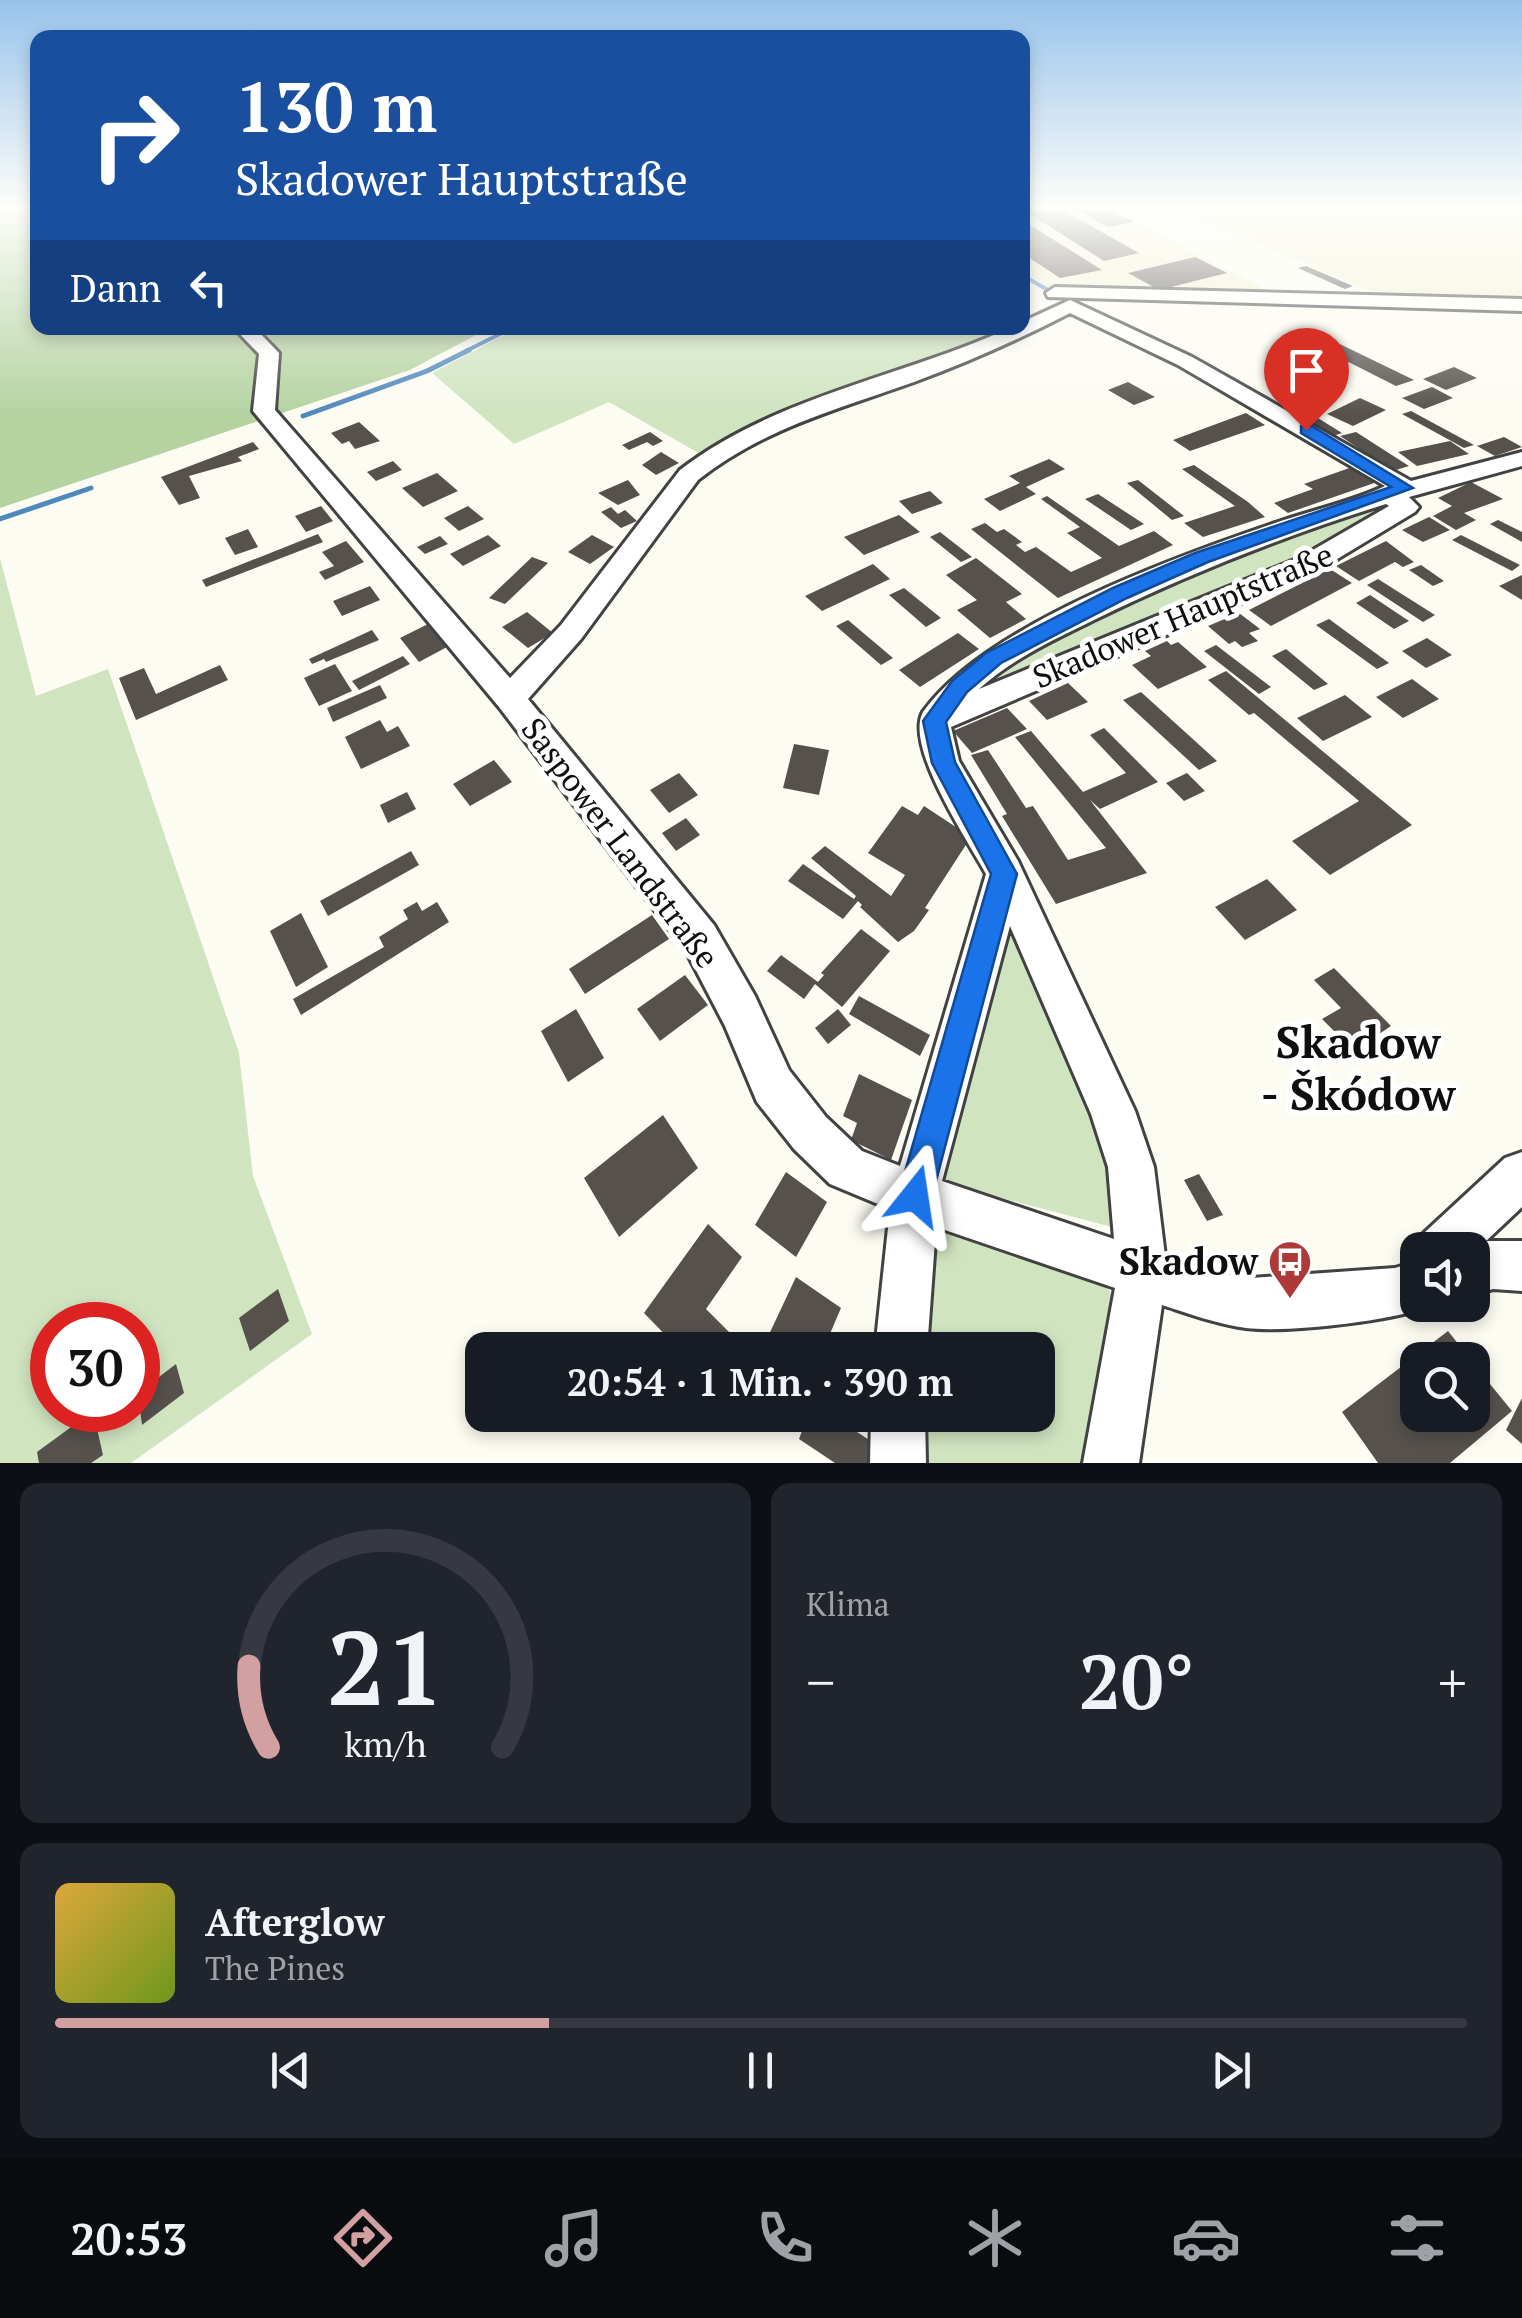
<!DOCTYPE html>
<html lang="de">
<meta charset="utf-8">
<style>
:root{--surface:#171b24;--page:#20242c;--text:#f1f3f6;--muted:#9ea1a6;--line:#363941;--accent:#d2a0a1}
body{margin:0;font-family:"PT Serif",serif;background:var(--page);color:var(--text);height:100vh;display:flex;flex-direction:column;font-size:38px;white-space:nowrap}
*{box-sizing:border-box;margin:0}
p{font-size:32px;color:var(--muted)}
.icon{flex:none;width:55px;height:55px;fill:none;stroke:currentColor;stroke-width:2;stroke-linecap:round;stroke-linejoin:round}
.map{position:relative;height:1463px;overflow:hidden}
.drawer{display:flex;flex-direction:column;gap:20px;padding:20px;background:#0d0f14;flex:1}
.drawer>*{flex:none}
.top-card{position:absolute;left:30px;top:30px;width:1000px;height:305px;border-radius:20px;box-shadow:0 5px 15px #0003;background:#1a4fa0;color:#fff;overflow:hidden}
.controls{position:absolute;left:1400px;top:1232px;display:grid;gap:20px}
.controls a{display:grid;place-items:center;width:90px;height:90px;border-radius:20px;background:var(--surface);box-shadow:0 5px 15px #0003;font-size:50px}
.speed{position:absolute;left:30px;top:1302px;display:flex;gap:20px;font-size:50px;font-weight:700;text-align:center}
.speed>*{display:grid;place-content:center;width:130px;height:130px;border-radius:50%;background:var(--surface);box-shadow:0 5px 15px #0003;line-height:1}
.speed .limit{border:15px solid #d22;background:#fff;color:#111}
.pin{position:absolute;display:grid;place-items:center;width:85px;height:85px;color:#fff;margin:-102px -42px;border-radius:50% 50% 50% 0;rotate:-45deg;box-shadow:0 0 10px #0007}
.pin .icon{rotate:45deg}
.me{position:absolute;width:110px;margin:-55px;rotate:15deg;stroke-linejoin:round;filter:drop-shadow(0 0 8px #0008)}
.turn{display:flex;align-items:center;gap:35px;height:210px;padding:0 40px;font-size:45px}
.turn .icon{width:130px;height:130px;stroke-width:2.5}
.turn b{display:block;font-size:70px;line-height:85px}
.then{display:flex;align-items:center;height:95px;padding:0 40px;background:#0003;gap:20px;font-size:38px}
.big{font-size:75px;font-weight:800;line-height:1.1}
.drawer .card{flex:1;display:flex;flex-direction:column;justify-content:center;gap:15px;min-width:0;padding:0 35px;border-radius:20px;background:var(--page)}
.drawer .dial{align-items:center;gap:0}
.dial svg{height:260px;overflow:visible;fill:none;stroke:var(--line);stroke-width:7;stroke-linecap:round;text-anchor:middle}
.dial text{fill:var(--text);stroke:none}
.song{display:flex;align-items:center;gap:30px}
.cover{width:120px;height:120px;border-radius:15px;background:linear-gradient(135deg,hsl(40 70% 55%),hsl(80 70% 35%))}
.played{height:10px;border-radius:5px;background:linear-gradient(90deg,var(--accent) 35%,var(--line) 35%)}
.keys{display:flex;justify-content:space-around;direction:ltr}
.heat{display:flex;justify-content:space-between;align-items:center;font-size:55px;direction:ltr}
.drawer .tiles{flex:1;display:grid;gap:20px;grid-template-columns:1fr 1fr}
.card:last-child{grid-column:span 2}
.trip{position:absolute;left:465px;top:1332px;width:590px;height:100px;border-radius:20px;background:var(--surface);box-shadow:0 5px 15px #0003;font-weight:800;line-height:100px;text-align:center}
.tabs{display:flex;height:160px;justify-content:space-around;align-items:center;background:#090b0e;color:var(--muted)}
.tabs .icon{width:70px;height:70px}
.tabs .on{color:var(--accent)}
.tabs b{font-size:45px;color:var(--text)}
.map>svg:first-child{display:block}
</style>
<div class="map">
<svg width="1522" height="1463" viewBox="0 0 1522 1463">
<rect width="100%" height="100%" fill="#fdfcf3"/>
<g fill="#f1f0d5">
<path d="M1022 209H1110L1280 297 1054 291 1023 271Z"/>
<path d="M1177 209H1522V302L1393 301Z"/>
</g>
<g fill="#d0e4c0" fill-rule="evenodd">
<path d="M517 328H1011L767 420 702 455 609 402 514 444 432 373Z"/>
<path d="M1391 504 1395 508 1336 543 973 691 1006 665 1217 560Z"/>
<path d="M0 558 36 696 108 669 239 1053 253 1176 312 1334 131 1463H0ZM52 1325H138V1410H52Z"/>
<path d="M1008 916 1091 1100 1113 1169 1112 1227 933 1180Z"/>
<path d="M930 1227 1084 1268 1110 1291 1115 1314 1089 1463H913L914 1415H1038V1350H917Z"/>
</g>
<path fill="#b4d3a1" d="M0 209H37L38 328H489L410 370 0 508Z"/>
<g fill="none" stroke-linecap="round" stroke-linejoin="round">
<g stroke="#4e89bc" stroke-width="4">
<path d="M1022 275 1048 290"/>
<path d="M1061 297 1302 304"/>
<path d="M464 352 512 328"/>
</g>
<g stroke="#4e89bc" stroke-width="5">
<path d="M303 416 427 371 469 350"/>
<path d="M0 519 91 488"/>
</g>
</g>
<g fill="#56514d">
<path d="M1022 209H1061L1139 253 1104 261Z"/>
<path d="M1075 209H1110L1134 222 1108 227Z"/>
<path d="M1022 220 1102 270 1060 278 1022 253Z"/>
<path d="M1195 257 1227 273 1159 290 1128 273Z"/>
<path d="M1306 266 1353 286 1345 289 1298 268Z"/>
<path d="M1317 333 1414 380 1396 386 1301 338Z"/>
<path d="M1454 367 1477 378 1446 390 1423 379Z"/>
<path d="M1128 382 1155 397 1134 405 1108 390Z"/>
<path d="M1432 387 1453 398 1424 409 1402 398Z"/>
<path d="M1360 398 1386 410 1353 426 1327 414Z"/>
<path d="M1305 410 1342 433 1330 437 1293 414Z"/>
<path d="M1411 411 1474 445 1464 448 1402 414Z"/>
<path d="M1246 413 1265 425 1190 451 1173 440Z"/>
<path d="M359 422 380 441 355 449 349 441 342 444 331 433Z"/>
<path d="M650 432 663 441 653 446 647 442 629 450 622 445Z"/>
<path d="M1356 432 1409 466 1393 471 1340 436Z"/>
<path d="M1504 437 1522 447 1495 456 1477 446Z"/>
<path d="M1450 441 1469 454 1417 466 1398 452Z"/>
<path d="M253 442 259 449 238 457 242 461 189 476 200 498 179 505 161 477Z"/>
<path d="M661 452 679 463 656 475 642 465Z"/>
<path d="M1049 459 1065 469 1026 487 1036 494 1000 511 984 499 1020 483 1009 476Z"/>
<path d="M393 461 402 470 376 481 367 472Z"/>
<path d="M1194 465 1248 502 1265 517 1203 537 1184 523 1235 506 1182 469Z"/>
<path d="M1355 466 1380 481 1288 513 1274 503 1313 489 1304 484Z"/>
<path d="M437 473 458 491 423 507 402 488Z"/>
<path d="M628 480 640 495 618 505 598 493Z"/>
<path d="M1138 480 1184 516 1172 520 1127 483Z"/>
<path d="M1471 482 1503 499 1464 513 1476 520 1456 530 1433 516 1452 506 1438 498Z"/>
<path d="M930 491 943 503 912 514 899 501Z"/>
<path d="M1098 494 1144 524 1131 530 1085 499Z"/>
<path d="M1047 496 1119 546 1154 531 1173 545 1058 598 971 529 985 523 997 532 1004 529 1022 542 1016 545 1025 552 1036 547 1071 572 1102 558 1067 533 1080 527 1041 499Z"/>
<path d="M321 506 333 521 306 532 295 516Z"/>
<path d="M468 506 484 519 459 531 444 518Z"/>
<path d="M611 507 618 514 625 510 637 521 621 528 601 512Z"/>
<path d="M899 515 920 532 864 555 844 537Z"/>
<path d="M1429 517 1450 530 1423 542 1402 530Z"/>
<path d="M1498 520 1522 532V542L1490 524Z"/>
<path d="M248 529 258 547 235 555 225 538Z"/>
<path d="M940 532 972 557 961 562 930 537Z"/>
<path d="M318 534 323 542 206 587 202 580Z"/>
<path d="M488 535 501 546 463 566 450 554Z"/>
<path d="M592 535 614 547 590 564 568 552Z"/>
<path d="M1461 535 1520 565 1512 571 1452 540Z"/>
<path d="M440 536 448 544 425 554 417 547Z"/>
<path d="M346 541 364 562 325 580 319 572 334 566 322 552Z"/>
<path d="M1386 541 1414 562 1403 567 1395 562 1359 581 1336 566Z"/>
<path d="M532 557 548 563 505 604 489 598Z"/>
<path d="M976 558 1022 594 1006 602 1026 619 990 638 957 610 977 600 946 575Z"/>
<path d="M873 564 890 579 822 611 805 596Z"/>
<path d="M1421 565 1444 581 1433 586 1409 570Z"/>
<path d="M1330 569 1352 583 1271 626 1249 610Z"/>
<path d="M1522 575V600L1499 586Z"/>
<path d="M1378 579 1435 615 1423 622 1367 585Z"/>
<path d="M370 586 380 600 342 616 333 601Z"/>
<path d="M904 588 941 618 926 627 889 595Z"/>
<path d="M1370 595 1409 621 1394 629 1356 603Z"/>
<path d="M527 612 553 633 528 648 502 627Z"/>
<path d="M1239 613 1260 629 1249 633 1258 641 1242 647 1235 641 1229 644 1208 626Z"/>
<path d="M1329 619 1389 663 1377 669 1316 625Z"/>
<path d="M848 620 893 658 881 665 836 626Z"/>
<path d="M428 624 447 647 419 662 400 638Z"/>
<path d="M372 630 379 640 326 662 324 659 312 664 309 659Z"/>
<path d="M958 633 979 649 920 687 899 670Z"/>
<path d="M1427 638 1452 655 1426 668 1402 651Z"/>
<path d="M1167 641 1171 645 1178 642 1207 667 1158 689 1132 665 1151 656 1145 651Z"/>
<path d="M1216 645 1271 687 1259 694 1204 651Z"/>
<path d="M1286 649 1328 684 1314 690 1272 656Z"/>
<path d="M403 656 410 664 359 690 352 681Z"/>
<path d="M335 664 352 691 319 706 304 678Z"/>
<path d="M220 665 228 680 136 720 119 678 144 668 156 694Z"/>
<path d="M1226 671 1373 793 1412 825 1330 875 1292 841 1359 801 1254 713 1249 715 1208 680Z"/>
<path d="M1412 679 1439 699 1403 718 1376 697Z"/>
<path d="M1068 683 1088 702 1047 720 1029 701Z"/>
<path d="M380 685 387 698 333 722 327 708Z"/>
<path d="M1141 692 1217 761 1199 770 1123 700Z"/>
<path d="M1345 695 1372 717 1323 741 1297 718Z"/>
<path d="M1007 708 1027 729 972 753 953 731Z"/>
<path d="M380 720 387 732 398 726 410 746 361 769 345 737Z"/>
<path d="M1104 728 1158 782 1100 809 1090 800 1147 873 1056 904 1002 816 1007 814 971 755 988 750 1026 808 1033 806 1068 860 1106 848 1015 737 1031 731 1083 792 1126 773 1090 735Z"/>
<path d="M794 744 829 750 819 795 783 788Z"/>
<path d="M494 760 512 782 470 806 453 784Z"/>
<path d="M679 773 698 795 669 813 650 790Z"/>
<path d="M1187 773 1205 791 1184 801 1166 783Z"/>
<path d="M407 792 416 809 388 823 380 805Z"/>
<path d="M902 806 918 815 924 806 971 837 925 908 929 910 914 931 898 942 860 907 862 905 858 901 843 919 788 881 803 864 854 899 856 896 811 858 825 846 891 896 905 875 868 853Z"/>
<path d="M686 818 700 835 676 851 662 833Z"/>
<path d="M411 851 419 865 328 916 320 901Z"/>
<path d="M1267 879 1297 910 1245 940 1215 907Z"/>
<path d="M417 902 422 911 437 902 449 922 301 1015 293 999 384 947 379 937 408 919 403 910Z"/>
<path d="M301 913 328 967 296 987 270 931Z"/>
<path d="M652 915 669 939 585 994 569 969Z"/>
<path d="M861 929 890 951 842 1007 815 984 804 999 767 971 781 955 818 982 824 975 821 973Z"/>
<path d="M1334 968 1391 1026 1354 1051 1322 1019 1341 1008 1314 980Z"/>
<path d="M685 975 708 1005 660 1041 637 1009Z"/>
<path d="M859 996 930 1035 920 1056 849 1014Z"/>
<path d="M576 1009 604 1058 568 1082 541 1031Z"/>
<path d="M838 1009 851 1025 828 1044 815 1028Z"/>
<path d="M859 1074 912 1100 891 1160 851 1140 857 1123 843 1116Z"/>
<path d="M663 1115 698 1168 619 1237 584 1178Z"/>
<path d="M786 1172 827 1202 796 1257 755 1225Z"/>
<path d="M1199 1174 1223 1215 1207 1221 1184 1180Z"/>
<path d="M708 1224 742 1257 706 1309 747 1350H680L644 1313Z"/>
<path d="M796 1277 841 1308 823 1350H770L764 1345Z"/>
<path d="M278 1289 289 1321 250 1351 239 1318Z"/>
<path d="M1448 1331 1471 1360H1418V1415H1472V1362L1512 1411 1450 1463H1378L1342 1412Z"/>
<path d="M176 1364 184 1393 142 1425 138 1393Z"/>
<path d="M1522 1398V1444L1506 1430Z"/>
<path d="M93 1411 103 1455 91 1463H39L37 1452Z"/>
<path d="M808 1415H831L880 1447 875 1463H835L799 1439Z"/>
</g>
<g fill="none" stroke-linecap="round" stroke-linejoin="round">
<g stroke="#424242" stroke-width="6">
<g id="minor">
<path d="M1055 287 1522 299V311L1048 297 1046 293Z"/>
<path d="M1070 300 1192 357 1411 481 1522 452V466L1409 497 1419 507 1415 512 1319 570 951 727 959 761 1018 861 1135 1111 1154 1167 1165 1256 1210 1271 1251 1278 1395 1268 1418 1261V1305H1433C1395 1321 1287 1333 1246 1328 1217 1324 1190 1314 1162 1305L1139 1463H1083L1115 1288 936 1227 927 1350H875L890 1209 830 1184 794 1149 757 1102 725 1026 686 951 499 707 253 411 259 354 234 328H255L279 353 275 410 510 678 561 625 680 470C776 396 902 377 1010 328H1022V322ZM1070 313 1178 365 1385 486C1354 501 1317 509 1284 520 1180 555 986 624 923 712 904 746 968 841 986 874L900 1166 862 1151 826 1117 789 1070 755 996 714 925 528 699 581 639 698 480C762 429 838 409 914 382 968 362 1020 339 1070 313ZM1386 504 1389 506 1299 558 979 689C1012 659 1055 639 1096 619 1190 573 1287 535 1386 504ZM1010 926 1091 1114 1108 1167 1114 1239 942 1181Z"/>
<path d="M1522 1152V1207L1486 1241H1522V1291L1493 1289 1472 1295V1250H1416L1424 1233 1505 1158Z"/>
<path d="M871 1415H925L926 1463H870Z"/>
</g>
</g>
<use href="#minor" fill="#fff" fill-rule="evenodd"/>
</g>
<linearGradient id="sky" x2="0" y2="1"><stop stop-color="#97c3eb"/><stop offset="0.5" stop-color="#fefefa"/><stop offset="1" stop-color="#fefefa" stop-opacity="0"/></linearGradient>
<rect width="1522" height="414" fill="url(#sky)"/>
<path fill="#1a73e8" stroke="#114b97" stroke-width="2.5" d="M1301 426H1312L1413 488 1208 562 1127 598 1001 663 967 692 946 722 955 762 1017 874 932 1196 927 1207 915 1212 903 1207 898 1196 991 874 932 763 923 721 952 681 986 653 1113 588 1195 553 1391 487 1301 433Z"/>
<defs>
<g id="bus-pin" transform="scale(2.25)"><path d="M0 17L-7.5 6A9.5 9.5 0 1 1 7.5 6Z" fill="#ad3a39" stroke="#fff"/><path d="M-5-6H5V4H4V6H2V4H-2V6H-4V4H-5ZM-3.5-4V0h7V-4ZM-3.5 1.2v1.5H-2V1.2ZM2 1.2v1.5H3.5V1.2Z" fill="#fff"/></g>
</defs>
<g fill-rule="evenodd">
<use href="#bus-pin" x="1290" y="1262"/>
</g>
<g text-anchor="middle" stroke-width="10" stroke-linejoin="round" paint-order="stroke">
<g font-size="32" fill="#0f0f0f" stroke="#fff">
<text transform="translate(1183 616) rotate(-23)" y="11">Skadower Hauptstraße</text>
<text transform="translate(620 843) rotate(53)" y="11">Saspower Landstraße</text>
</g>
<g font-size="38" font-weight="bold" fill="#0f0f0f" stroke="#fff" text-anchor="end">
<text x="1258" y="1275">Skadow</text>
</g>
<g font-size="45" font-weight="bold" fill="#0f0f0f" stroke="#fff">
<text x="1358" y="1058">Skadow<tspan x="1358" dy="52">- Škódow</tspan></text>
</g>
</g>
</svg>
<div class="controls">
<a><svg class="icon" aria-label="sound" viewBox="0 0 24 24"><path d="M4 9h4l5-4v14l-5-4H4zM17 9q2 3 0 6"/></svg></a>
<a><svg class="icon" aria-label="search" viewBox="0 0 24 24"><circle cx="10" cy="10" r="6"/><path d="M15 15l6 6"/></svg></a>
</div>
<div class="speed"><div class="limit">30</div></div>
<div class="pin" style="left:1306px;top:430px;background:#d93025"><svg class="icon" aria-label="arrive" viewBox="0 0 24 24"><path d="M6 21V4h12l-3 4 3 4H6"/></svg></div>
<svg class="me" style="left:915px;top:1196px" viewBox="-20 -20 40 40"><path d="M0-17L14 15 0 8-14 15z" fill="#1a73e8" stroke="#fff" stroke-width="4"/></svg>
<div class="trip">20:54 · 1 Min. · 390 m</div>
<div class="top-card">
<div class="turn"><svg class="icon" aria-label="right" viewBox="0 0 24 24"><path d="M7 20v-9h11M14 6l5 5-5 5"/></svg><div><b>130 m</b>Skadower Hauptstraße</div></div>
<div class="then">Dann<svg class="icon" aria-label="left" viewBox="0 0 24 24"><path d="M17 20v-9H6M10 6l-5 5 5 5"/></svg></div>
</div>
</div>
<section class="drawer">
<div class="tiles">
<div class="card dial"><svg viewBox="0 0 100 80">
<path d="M14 69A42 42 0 1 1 86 69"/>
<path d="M14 69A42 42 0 0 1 8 44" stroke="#d2a0a1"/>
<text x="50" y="56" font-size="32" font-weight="700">21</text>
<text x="50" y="72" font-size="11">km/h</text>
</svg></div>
<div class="card"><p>Klima</p>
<div class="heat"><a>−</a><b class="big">20°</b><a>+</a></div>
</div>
<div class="card">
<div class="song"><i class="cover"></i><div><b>Afterglow</b><p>The Pines</p></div></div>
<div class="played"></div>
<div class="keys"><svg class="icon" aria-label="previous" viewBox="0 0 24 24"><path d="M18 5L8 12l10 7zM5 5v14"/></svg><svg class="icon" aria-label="pause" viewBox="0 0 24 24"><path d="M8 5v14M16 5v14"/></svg><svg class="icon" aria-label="next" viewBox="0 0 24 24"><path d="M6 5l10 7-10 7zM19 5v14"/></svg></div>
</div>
</div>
</section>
<nav class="tabs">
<b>20:53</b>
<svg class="icon on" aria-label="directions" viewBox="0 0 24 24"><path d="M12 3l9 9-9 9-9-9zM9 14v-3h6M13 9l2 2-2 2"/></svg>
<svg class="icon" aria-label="music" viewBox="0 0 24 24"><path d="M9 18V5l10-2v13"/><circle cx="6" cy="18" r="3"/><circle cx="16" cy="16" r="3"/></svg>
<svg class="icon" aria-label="phone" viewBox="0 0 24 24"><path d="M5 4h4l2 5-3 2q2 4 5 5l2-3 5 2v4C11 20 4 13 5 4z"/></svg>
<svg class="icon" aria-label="climate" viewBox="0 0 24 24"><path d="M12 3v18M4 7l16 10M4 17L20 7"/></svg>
<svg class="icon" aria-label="car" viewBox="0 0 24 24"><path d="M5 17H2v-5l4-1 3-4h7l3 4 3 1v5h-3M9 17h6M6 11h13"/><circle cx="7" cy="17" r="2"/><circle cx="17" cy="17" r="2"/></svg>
<svg class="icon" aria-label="filters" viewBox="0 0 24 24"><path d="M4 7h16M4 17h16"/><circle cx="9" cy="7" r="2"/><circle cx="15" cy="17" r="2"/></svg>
</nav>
